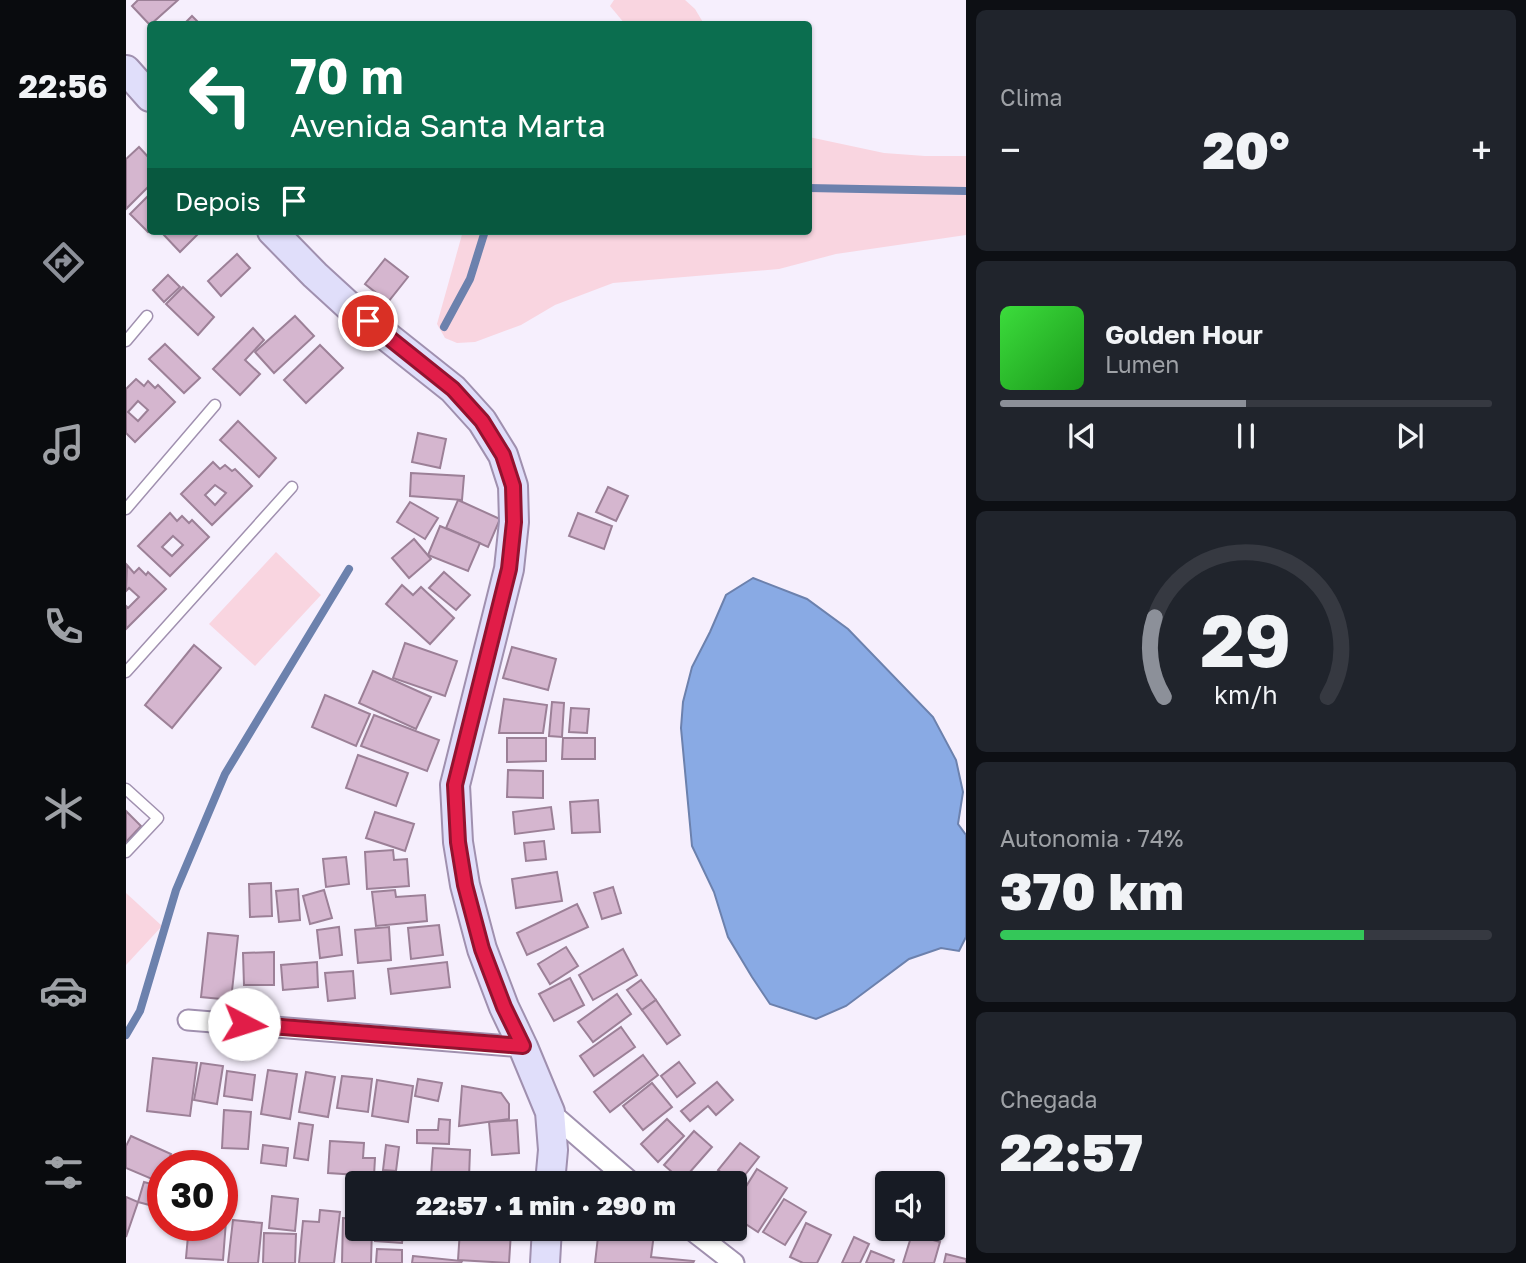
<!DOCTYPE html>
<html lang="pt">
<meta charset="utf-8">
<style>
:root{--surface:#171b24;--page:#20242c;--text:#f1f3f6;--muted:#9ea1a6;--line:#363941;--accent:#8c9099}
body{margin:0;font-family:"Golos Text",sans-serif;background:var(--page);color:var(--text);height:100vh;display:flex;flex-direction:column;font-size:26px;white-space:nowrap}
*{box-sizing:border-box;margin:0}
p{font-size:23px;color:var(--muted)}
.icon{flex:none;width:38px;height:38px;fill:none;stroke:currentColor;stroke-width:2;stroke-linecap:round;stroke-linejoin:round}
.map{position:relative;flex:1;overflow:hidden}
.details{display:flex;flex-direction:column;gap:10px;padding:10px;background:#0d0f14;width:560px}
.details>*{flex:none}
.banner{position:absolute;left:21px;top:21px;width:665px;height:214px;border-radius:7px;box-shadow:0 2px 5px #0004;background:#0b6e4f;color:#fff;overflow:hidden}
.tools{position:absolute;left:749px;top:1171px;display:grid;gap:14px}
.tools a{display:grid;place-items:center;width:70px;height:70px;border-radius:7px;background:var(--surface);box-shadow:0 2px 5px #0004;font-size:35px}
.speed{position:absolute;left:21px;top:1150px;display:flex;gap:14px;font-size:35px;font-weight:700;text-align:center}
.speed>*{display:grid;place-content:center;width:91px;height:91px;border-radius:50%;background:var(--surface);box-shadow:0 2px 5px #0004;line-height:1}
.speed .limit{border:10px solid #d22;background:#fff;color:#111}
.pin{position:absolute;display:grid;place-items:center;width:60px;height:60px;color:#fff;margin:-30px;border:4px solid #fff;border-radius:50%;box-shadow:0 2px 7px #0007}
.me{position:absolute;width:77px;margin:-38px;rotate:95deg;stroke-linejoin:round;filter:drop-shadow(0 0 5px #0008)}
.turn{display:flex;align-items:center;gap:24px;height:147px;padding:0 28px;font-size:32px}
.turn .icon{width:91px;height:91px;stroke-width:2.5}
.turn b{display:block;font-size:49px;line-height:60px}
.then{display:flex;align-items:center;height:66px;padding:0 28px;background:#0003;gap:14px;font-size:26px}
.big{font-size:52px;font-weight:800;line-height:1.1}
.details .card{flex:1;display:flex;flex-direction:column;justify-content:center;gap:10px;min-width:0;padding:0 24px;border-radius:10px;background:var(--page)}
.details .dial{align-items:center;gap:0}
.dial svg{height:182px;overflow:visible;fill:none;stroke:var(--line);stroke-width:7;stroke-linecap:round;text-anchor:middle}
.dial text{fill:var(--text);stroke:none}
.song{display:flex;align-items:center;gap:21px}
.cover{width:84px;height:84px;border-radius:10px;background:linear-gradient(135deg,hsl(120 70% 55%),hsl(120 70% 35%))}
.played{height:7px;border-radius:4px;background:linear-gradient(90deg,var(--accent) 50%,var(--line) 50%)}
.keys{display:flex;justify-content:space-around;direction:ltr}
.heat{display:flex;justify-content:space-between;align-items:center;font-size:38px;direction:ltr}
.charge{height:10px;border-radius:5px;background:linear-gradient(90deg,#34c759 74%,var(--line) 0)}
.trip{position:absolute;left:219px;top:1171px;width:402px;height:70px;border-radius:7px;background:var(--surface);box-shadow:0 2px 5px #0004;font-weight:800;line-height:70px;text-align:center}
main{display:flex;flex:1;min-height:0}
.menu{display:flex;flex-direction:column;width:126px;justify-content:space-around;align-items:center;background:#090b0e;color:var(--muted)}
.menu .icon{width:49px;height:49px}
.menu .current{color:var(--accent)}
.menu b{font-size:32px;color:var(--text)}
.map>svg:first-child{display:block}
</style>
<main>
<nav class="menu">
<b>22:56</b>
<svg class="icon current" aria-label="directions" viewBox="0 0 24 24"><path d="M12 3l9 9-9 9-9-9zM9 14v-3h6M13 9l2 2-2 2"/></svg>
<svg class="icon" aria-label="music" viewBox="0 0 24 24"><path d="M9 18V5l10-2v13"/><circle cx="6" cy="18" r="3"/><circle cx="16" cy="16" r="3"/></svg>
<svg class="icon" aria-label="phone" viewBox="0 0 24 24"><path d="M5 4h4l2 5-3 2q2 4 5 5l2-3 5 2v4C11 20 4 13 5 4z"/></svg>
<svg class="icon" aria-label="climate" viewBox="0 0 24 24"><path d="M12 3v18M4 7l16 10M4 17L20 7"/></svg>
<svg class="icon" aria-label="car" viewBox="0 0 24 24"><path d="M5 17H2v-5l4-1 3-4h7l3 4 3 1v5h-3M9 17h6M6 11h13"/><circle cx="7" cy="17" r="2"/><circle cx="17" cy="17" r="2"/></svg>
<svg class="icon" aria-label="filters" viewBox="0 0 24 24"><path d="M4 7h16M4 17h16"/><circle cx="9" cy="7" r="2"/><circle cx="15" cy="17" r="2"/></svg>
</nav>
<div class="map">
<svg width="840" height="1263" viewBox="0 0 840 1263">
<rect width="100%" height="100%" fill="#f6effd"/>
<g fill="#f9d5e0">
<path d="M488 0H559L569 9 578 24H499L484 6Z"/>
<path d="M683 137 758 153 799 156H840V235L710 254 653 269 487 283 429 305 395 325 349 342 331 343 319 338 311 324 337 231H682Z"/>
<path d="M150 552 195 595 129 666 83 624Z"/>
<path d="M0 893 36 926 0 965Z"/>
</g>
<path fill="#89aae4" stroke="#6c81ad" stroke-width="2" d="M627 578 681 599 722 629 807 717 830 760 837 792 832 824 840 835V937L833 951 815 948 783 959 720 1006 690 1019 644 1004 626 977 602 937 588 892 566 846 555 728 557 702 566 667 584 632 600 595Z"/>
<g fill="none" stroke-linecap="round" stroke-linejoin="round">
<g stroke="#6c81ad" stroke-width="8">
<path d="M682 188 840 191"/>
<path d="M318 327 344 279 359 231"/>
<path d="M0 1035 14 1011 50 890 99 774 223 569"/>
</g>
</g>
<g fill="#d5b6cf" stroke="#9c8097" stroke-width="2" fill-rule="evenodd">
<path d="M12 0H52L24 25 6 6Z"/>
<path d="M66 16 74 24H58Z"/>
<path d="M13 147 24 159V185L0 209V159Z"/>
<path d="M24 194V230L22 232 4 214Z"/>
<path d="M40 231H75L54 252 37 234Z"/>
<path d="M111 254 124 268 95 296 82 281Z"/>
<path d="M259 259 282 277 262 302 239 284Z"/>
<path d="M42 275 54 287 38 302 27 290Z"/>
<path d="M57 287 88 317 72 335 40 304Z"/>
<path d="M169 316 188 336 148 373 129 352Z"/>
<path d="M127 328 138 340 119 360 134 374 114 395 87 369Z"/>
<path d="M39 344 74 378 58 393 23 359Z"/>
<path d="M194 345 217 368 180 403 158 380Z"/>
<path d="M10 379 18 386 22 381 29 388 32 385 49 402 9 442 0 433V389ZM12 401 22 410 12 421 2 412Z"/>
<path d="M112 421 150 458 133 477 94 440Z"/>
<path d="M292 433 320 439 314 468 286 462Z"/>
<path d="M87 462 94 469 99 465 106 471 109 469 126 486 86 525 55 494ZM89 485 100 493 89 505 79 495Z"/>
<path d="M285 473 338 476 336 500 284 496Z"/>
<path d="M482 487 502 496 490 521 470 512Z"/>
<path d="M332 500 374 519 362 547 320 528Z"/>
<path d="M284 502 312 518 299 539 271 522Z"/>
<path d="M44 513 51 521 56 516 63 523 66 520 83 537 44 576 12 546ZM47 536 57 545 46 556 36 547Z"/>
<path d="M452 513 486 526 478 549 443 536Z"/>
<path d="M314 526 354 543 342 571 302 555Z"/>
<path d="M288 539 305 559 283 578 266 558Z"/>
<path d="M1 565 8 573 13 568 20 575 22 572 40 589 0 629V606L2 608 13 597 3 588 0 591Z"/>
<path d="M318 572 344 595 330 610 303 588Z"/>
<path d="M276 585 287 595 295 587 328 618 304 644 260 604Z"/>
<path d="M279 643 331 661 319 696 267 678Z"/>
<path d="M68 645 95 668 46 728 19 705Z"/>
<path d="M386 647 430 659 422 690 377 678Z"/>
<path d="M247 671 305 697 290 729 233 703Z"/>
<path d="M199 695 244 714 230 746 186 727Z"/>
<path d="M378 699 421 705 417 733H373Z"/>
<path d="M426 702 438 703 436 737 423 736Z"/>
<path d="M445 708 463 709 461 733 443 732Z"/>
<path d="M248 715 313 740 301 771 235 746Z"/>
<path d="M381 738H420V761L381 762Z"/>
<path d="M437 738H469V759H436Z"/>
<path d="M232 755 282 773 270 806 220 788Z"/>
<path d="M382 770 417 771V798L381 797Z"/>
<path d="M472 800 474 832 446 833 444 802Z"/>
<path d="M425 807 428 829 389 834 387 812Z"/>
<path d="M0 811 15 826 0 842Z"/>
<path d="M249 812 288 824 279 851 240 838Z"/>
<path d="M418 841 420 859 400 861 398 843Z"/>
<path d="M267 850 268 860 281 859 283 886 241 889 239 852Z"/>
<path d="M220 857 223 884 200 887 197 859Z"/>
<path d="M431 872 436 901 390 908 386 879Z"/>
<path d="M145 883 146 916 124 917 123 884Z"/>
<path d="M487 887 495 913 476 919 468 893Z"/>
<path d="M172 889 174 920 153 922 150 891Z"/>
<path d="M198 890 206 918 184 924 177 896Z"/>
<path d="M269 890 270 897 299 895 301 921 250 926 246 892Z"/>
<path d="M451 904 462 927 401 955 391 933Z"/>
<path d="M313 925 317 955 285 959 282 928Z"/>
<path d="M213 927 216 955 194 958 191 930Z"/>
<path d="M263 927 265 960 232 963 229 930Z"/>
<path d="M82 933 112 936 105 1000 75 997Z"/>
<path d="M440 947 452 966 424 984 412 964Z"/>
<path d="M497 949 511 975 467 1000 453 975Z"/>
<path d="M148 952V985H118L117 953Z"/>
<path d="M191 962 192 987 157 990 155 965Z"/>
<path d="M321 962 324 987 265 994 262 969Z"/>
<path d="M227 971 229 998 202 1001 199 973Z"/>
<path d="M444 978 458 1005 428 1021 413 994Z"/>
<path d="M515 980 530 1000 516 1010 501 990Z"/>
<path d="M491 994 505 1014 467 1042 452 1022Z"/>
<path d="M530 1000 554 1035 541 1044 516 1010Z"/>
<path d="M495 1027 509 1047 468 1076 454 1056Z"/>
<path d="M517 1055 532 1075 484 1112 468 1092Z"/>
<path d="M27 1058 71 1063 64 1116 21 1111Z"/>
<path d="M553 1062 569 1083 551 1097 535 1076Z"/>
<path d="M75 1063 97 1066 91 1104 68 1100Z"/>
<path d="M142 1070 171 1074 164 1119 135 1114Z"/>
<path d="M101 1071 129 1075 126 1100 98 1096Z"/>
<path d="M180 1072 209 1077 202 1117 173 1112Z"/>
<path d="M216 1076 246 1079 242 1112 211 1108Z"/>
<path d="M292 1079 316 1083 312 1101 289 1096Z"/>
<path d="M251 1080 287 1086 282 1122 246 1116Z"/>
<path d="M591 1082 607 1100 590 1115 582 1106 564 1121 555 1111Z"/>
<path d="M526 1083 546 1107 517 1130 497 1106Z"/>
<path d="M336 1086 375 1093 383 1104V1119L333 1126Z"/>
<path d="M98 1110 125 1112 122 1149 96 1148Z"/>
<path d="M313 1119 324 1120 323 1144 291 1143V1130H312Z"/>
<path d="M541 1119 558 1136 532 1162 515 1144Z"/>
<path d="M391 1120 393 1153 366 1155 363 1122Z"/>
<path d="M173 1123 187 1125 182 1160 168 1158Z"/>
<path d="M568 1131 586 1147 556 1181 538 1165Z"/>
<path d="M5 1136 45 1154 40 1166H37V1173L33 1182 0 1168V1146Z"/>
<path d="M204 1141 238 1143 237 1158H249L248 1176 202 1173Z"/>
<path d="M614 1143 633 1157 611 1185 592 1170Z"/>
<path d="M137 1145 162 1148 160 1166 135 1163Z"/>
<path d="M260 1145 273 1147 270 1171 257 1170Z"/>
<path d="M307 1148 344 1150 343 1178 305 1176Z"/>
<path d="M631 1169 661 1188 632 1232 609 1217V1204Z"/>
<path d="M18 1182 36 1187 31 1207 12 1202Z"/>
<path d="M146 1196 172 1199 169 1231 143 1228Z"/>
<path d="M0 1197 12 1202 0 1237Z"/>
<path d="M658 1199 680 1212 659 1245 637 1232Z"/>
<path d="M194 1210 214 1212 208 1263H173L177 1221 193 1222Z"/>
<path d="M217 1218 231 1219V1228H246L245 1263H216Z"/>
<path d="M107 1220 136 1223 132 1263H102Z"/>
<path d="M96 1221H100L97 1260 60 1258 63 1225H96Z"/>
<path d="M680 1223 705 1235 691 1263H677L664 1257Z"/>
<path d="M250 1228H270L269 1235H277L276 1243 249 1241Z"/>
<path d="M473 1228 528 1234 525 1257 568 1261 567 1263H469Z"/>
<path d="M334 1230 385 1232 383 1263 332 1260Z"/>
<path d="M138 1233 170 1234 169 1263H137Z"/>
<path d="M786 1234 814 1242 808 1263H777Z"/>
<path d="M728 1237 743 1244 734 1263H716Z"/>
<path d="M251 1249 276 1250V1263H250Z"/>
<path d="M745 1251 768 1260 767 1263H740Z"/>
<path d="M820 1254 840 1259V1263H818Z"/>
<path d="M287 1256 336 1261 335 1263H286Z"/>
</g>
<g fill="none" stroke-linecap="round" stroke-linejoin="round">
<g stroke="#a090af" stroke-width="13">
<g id="lane">
<path d="M0 341 21 316"/>
<path d="M0 509 89 405"/>
<path d="M0 672 166 487"/>
<path d="M0 789 32 818 0 852"/>
</g>
</g>
<g stroke="#a090af" stroke-width="23">
<g id="street">
<path d="M62 1020 397 1047"/>
<path d="M424 1112 506 1183"/>
<path d="M563 1228 608 1263"/>
</g>
</g>
<g stroke="#a090af" stroke-width="32">
<g id="secondary">
<path d="M0 70 24 97"/>
<path d="M146 231 189 275 225 308 327 389 356 421 377 455 387 486 388 522 383 569 329 785 332 842 339 885 356 949 378 1007 397 1047 424 1112 427 1150 424 1183"/>
<path d="M419 1263 421 1228"/>
</g>
</g>
<use href="#lane" stroke="#fff" stroke-width="10"/>
<use href="#street" stroke="#fff" stroke-width="19"/>
<use href="#secondary" stroke="#e0defa" stroke-width="28"/>
</g>
<g fill="none" stroke-linecap="round" stroke-linejoin="round">
<g stroke="#92132f" stroke-width="18">
<path id="route" d="M118 1024 397 1046 378 1007 356 949 339 885 332 842 329 785 383 569 388 522 387 486 377 455 356 421 327 389 242 321"/>
</g>
<use href="#route" stroke="#e11d48" stroke-width="12"/>
</g>
</svg>
<div class="tools">
<a><svg class="icon" aria-label="sound" viewBox="0 0 24 24"><path d="M4 9h4l5-4v14l-5-4H4zM17 9q2 3 0 6"/></svg></a>
</div>
<div class="speed"><div class="limit">30</div></div>
<div class="pin" style="left:242px;top:321px;background:#d93025"><svg class="icon" aria-label="arrive" viewBox="0 0 24 24"><path d="M6 21V4h12l-3 4 3 4H6"/></svg></div>
<svg class="me" style="left:118px;top:1024px" viewBox="-20 -20 40 40"><circle r="19" fill="#fff"/><path d="M0-13L10 11 0 6-10 11z" fill="#e11d48"/></svg>
<div class="trip">22:57 · 1 min · 290 m</div>
<div class="banner">
<div class="turn"><svg class="icon" aria-label="left" viewBox="0 0 24 24"><path d="M17 20v-9H6M10 6l-5 5 5 5"/></svg><div><b>70 m</b>Avenida Santa Marta</div></div>
<div class="then">Depois<svg class="icon" aria-label="arrive" viewBox="0 0 24 24"><path d="M6 21V4h12l-3 4 3 4H6"/></svg></div>
</div>
</div>
<section class="details">
<div class="card"><p>Clima</p>
<div class="heat"><a>−</a><b class="big">20°</b><a>+</a></div>
</div>
<div class="card">
<div class="song"><i class="cover"></i><div><b>Golden Hour</b><p>Lumen</p></div></div>
<div class="played"></div>
<div class="keys"><svg class="icon" aria-label="previous" viewBox="0 0 24 24"><path d="M18 5L8 12l10 7zM5 5v14"/></svg><svg class="icon" aria-label="pause" viewBox="0 0 24 24"><path d="M8 5v14M16 5v14"/></svg><svg class="icon" aria-label="next" viewBox="0 0 24 24"><path d="M6 5l10 7-10 7zM19 5v14"/></svg></div>
</div>
<div class="card dial"><svg viewBox="0 0 100 80">
<path d="M14 69A42 42 0 1 1 86 69"/>
<path d="M14 69A42 42 0 0 1 10 34" stroke="#8c9099"/>
<text x="50" y="56" font-size="32" font-weight="700">29</text>
<text x="50" y="72" font-size="11">km/h</text>
</svg></div>
<div class="card"><p>Autonomia · 74%</p><b class="big">370 km</b><div class="charge"></div></div>
<div class="card"><p>Chegada</p><b class="big">22:57</b></div>
</section>
</main>
